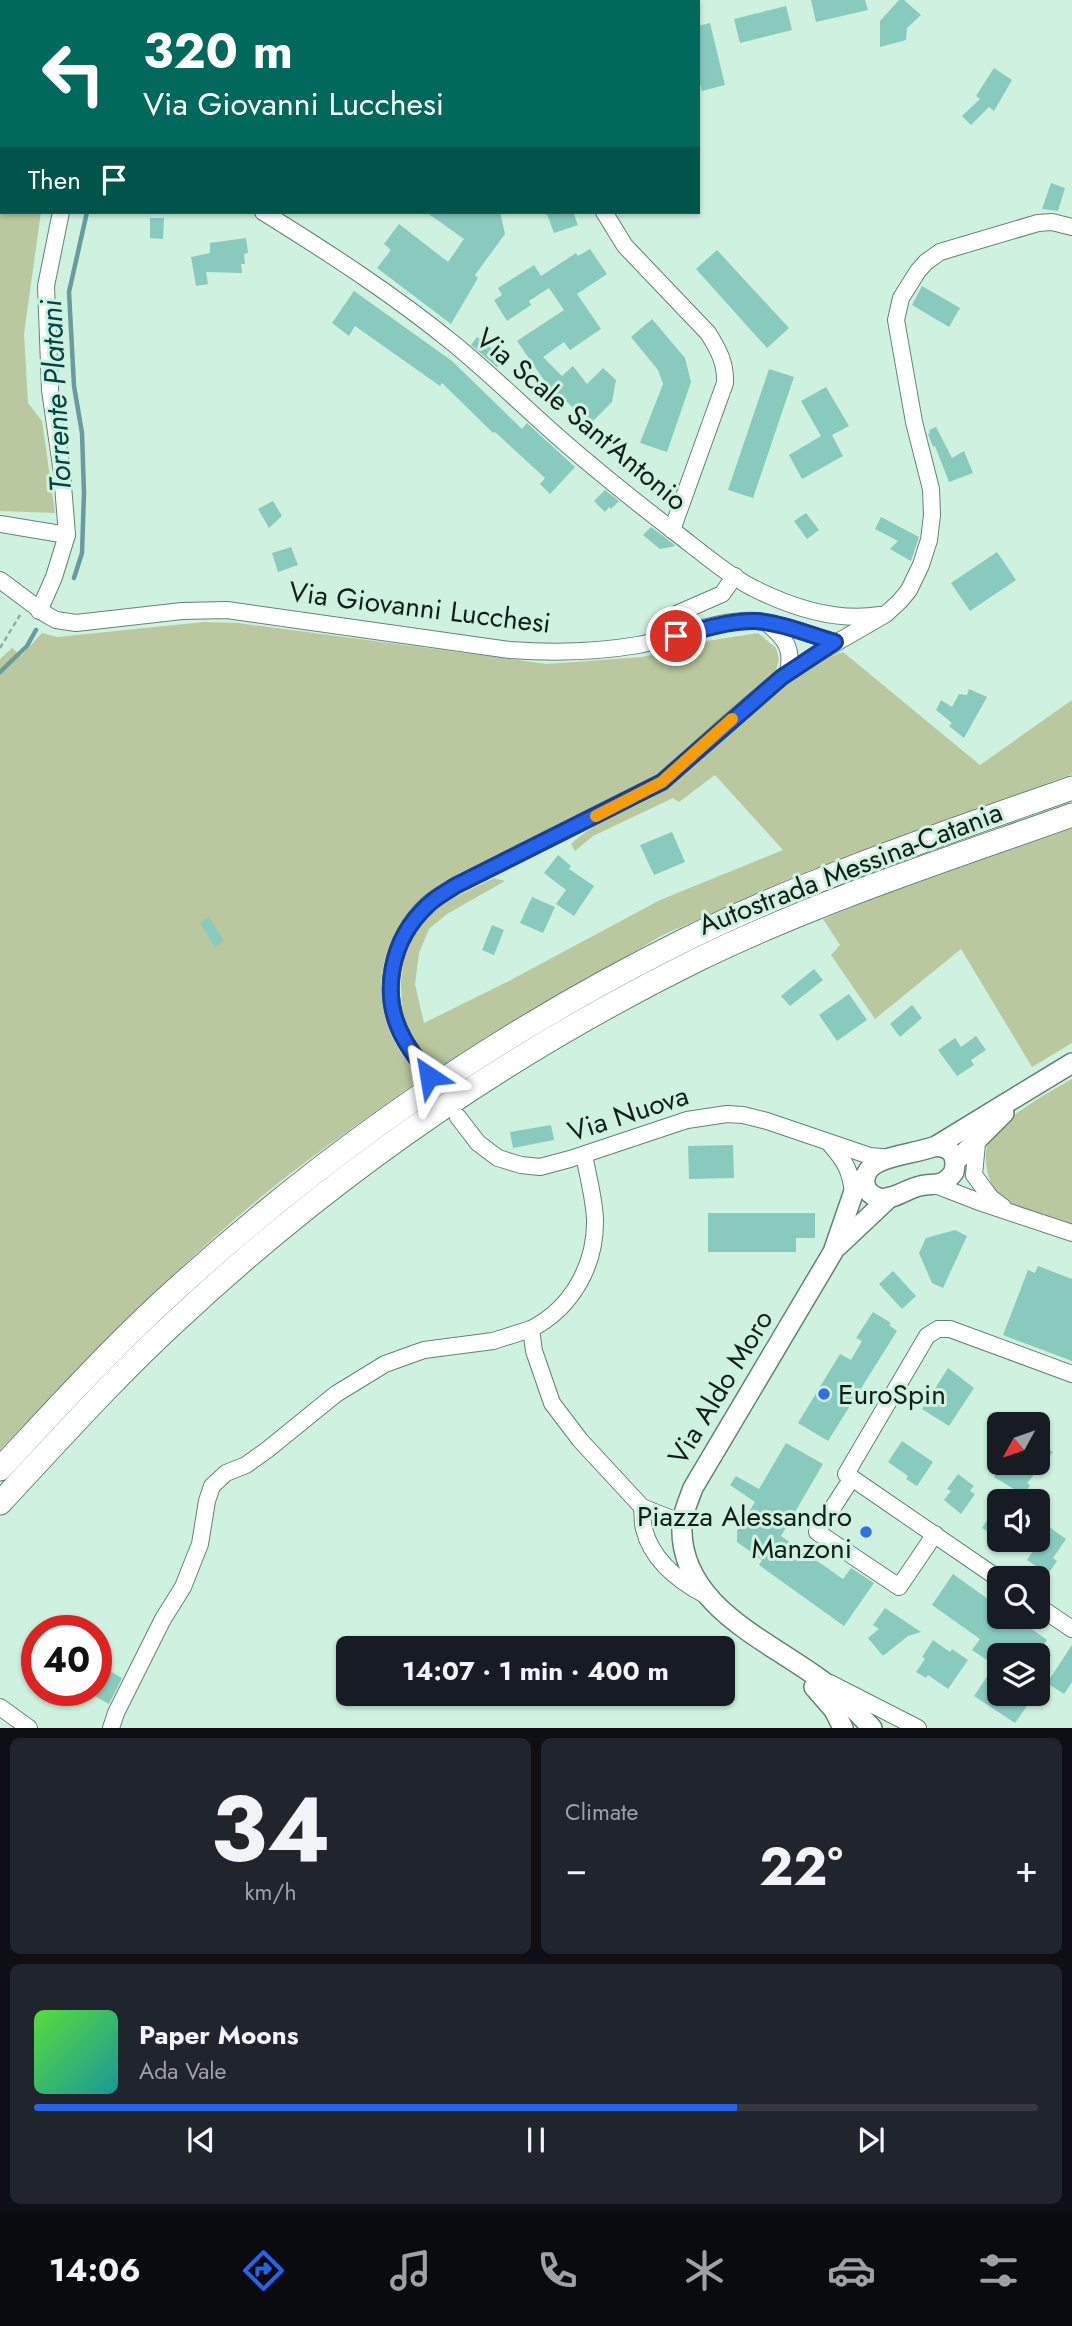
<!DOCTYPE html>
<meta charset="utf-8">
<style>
:root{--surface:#171b24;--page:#20242c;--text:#f1f3f6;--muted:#9ea1a6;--line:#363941;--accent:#2563eb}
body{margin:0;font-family:Jost,sans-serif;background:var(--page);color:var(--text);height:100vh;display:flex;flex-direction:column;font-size:26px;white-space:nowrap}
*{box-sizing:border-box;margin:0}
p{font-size:23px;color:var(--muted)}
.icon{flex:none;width:38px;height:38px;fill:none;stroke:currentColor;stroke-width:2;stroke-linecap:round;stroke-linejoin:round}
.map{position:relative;height:1728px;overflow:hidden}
.side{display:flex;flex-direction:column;gap:10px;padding:10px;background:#0d0f14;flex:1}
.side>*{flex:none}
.hud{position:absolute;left:0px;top:0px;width:700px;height:214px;box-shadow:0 2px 5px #0004;background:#00695c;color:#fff;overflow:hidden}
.needle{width:46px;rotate:230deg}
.tools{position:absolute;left:987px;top:1412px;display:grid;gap:14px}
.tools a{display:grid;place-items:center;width:63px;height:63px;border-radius:10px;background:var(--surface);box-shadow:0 2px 5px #0004;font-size:35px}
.speed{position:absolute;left:21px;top:1615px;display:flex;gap:14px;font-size:35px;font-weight:700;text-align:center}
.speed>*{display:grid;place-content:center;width:91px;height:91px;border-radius:50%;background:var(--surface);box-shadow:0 2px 5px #0004;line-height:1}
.speed .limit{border:10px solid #d22;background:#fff;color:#111}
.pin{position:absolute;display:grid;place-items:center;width:60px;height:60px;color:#fff;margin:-30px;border:4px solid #fff;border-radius:50%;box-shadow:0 2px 7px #0007}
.me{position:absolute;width:77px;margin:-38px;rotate:327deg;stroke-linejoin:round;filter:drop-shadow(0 0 5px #0008)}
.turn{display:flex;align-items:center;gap:24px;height:147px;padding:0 28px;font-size:32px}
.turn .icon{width:91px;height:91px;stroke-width:2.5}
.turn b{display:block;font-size:49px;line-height:60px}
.then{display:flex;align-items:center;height:66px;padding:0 28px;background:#0003;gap:14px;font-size:26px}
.big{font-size:52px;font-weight:700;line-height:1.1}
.side .card{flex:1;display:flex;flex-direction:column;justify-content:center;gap:10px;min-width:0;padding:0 24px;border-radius:10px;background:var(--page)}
.side .dial{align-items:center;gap:0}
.dial b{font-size:91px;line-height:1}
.song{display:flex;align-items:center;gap:21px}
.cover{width:84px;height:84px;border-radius:10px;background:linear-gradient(135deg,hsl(110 70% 55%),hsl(180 70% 35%))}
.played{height:7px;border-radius:4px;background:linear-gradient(90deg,var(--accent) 70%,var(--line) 70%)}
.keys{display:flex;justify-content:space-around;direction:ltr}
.heat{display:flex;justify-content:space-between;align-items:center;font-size:38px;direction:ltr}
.side .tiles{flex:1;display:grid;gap:10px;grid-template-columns:1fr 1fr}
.card:last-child{grid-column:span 2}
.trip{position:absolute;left:336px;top:1636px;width:399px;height:70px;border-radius:10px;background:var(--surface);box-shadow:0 2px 5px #0004;font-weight:700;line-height:70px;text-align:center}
.dock{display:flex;height:112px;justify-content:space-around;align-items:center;background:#090b0e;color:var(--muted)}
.dock .icon{width:49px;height:49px}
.dock .current{color:var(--accent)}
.dock b{font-size:32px;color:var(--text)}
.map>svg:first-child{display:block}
</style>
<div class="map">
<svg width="1072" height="1728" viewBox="0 0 1072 1728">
<rect width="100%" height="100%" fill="#cef2df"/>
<g fill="#b9c89e">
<path d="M0 111H2V212H41L24 334 28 403 42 421 55 513 0 511Z"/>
<path d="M204 622 238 623 547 664 642 657 707 641 758 633 776 648 779 659 776 670 662 773 451 878C442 884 432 889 424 897 386 931 371 981 389 1029 395 1047 409 1064 420 1080 372 1114 323 1148 277 1184 177 1265 88 1357 0 1450V659L12 648 21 656 42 633 57 637Z"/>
<path d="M843 652 980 765 1072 700V774L796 876 663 935 536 1008 434 1071 410 1035 402 1009 401 981 404 958 415 932 434 909 459 895 494 878 505 881 447 914 429 929 419 953 415 984 424 1023 507 982 660 900 783 850 715 775 679 802 673 798 593 836 575 851 571 844C596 820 630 811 660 793 673 785 685 772 696 761 735 727 795 667 843 652Z"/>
<path d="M1072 828V1043L1032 1067 961 949 875 1019 831 955 840 945 823 919 883 895Z"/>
<path d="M1072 1079V1224C1061 1221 1012 1208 1005 1203 989 1192 980 1155 990 1139 1004 1117 1049 1092 1072 1079Z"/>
</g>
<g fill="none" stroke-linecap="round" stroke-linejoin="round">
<g stroke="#699c9e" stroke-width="4.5">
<path d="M98 2V0"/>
<path d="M74 578 82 553 84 493 82 433 74 386 69 292 87 212"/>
<path d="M0 672 27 646 36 630"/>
</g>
</g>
<g fill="#89cabf">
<path d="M811 0H865L868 10 816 22Z"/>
<path d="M899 0H904L921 15 907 28 906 40 880 47V21Z"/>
<path d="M786 6 792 30 740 43 734 19Z"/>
<path d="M710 23 725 85 702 91 698 76V26Z"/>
<path d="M994 68 1012 80 994 111 989 107 971 125 962 116 980 99 976 96Z"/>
<path d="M1051 183 1065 188 1058 211 1042 209Z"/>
<path d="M426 212H500L505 234 475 275 478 278 451 324 377 268 391 250 384 244 399 224 448 262 464 239Z"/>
<path d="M546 212H573L578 225 554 233Z"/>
<path d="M150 218H164L163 239 150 238Z"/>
<path d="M246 238 248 253 244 254 245 264H241L242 273 206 272 208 284 196 286 191 257 210 253V243Z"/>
<path d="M590 249 607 274 577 294 601 329 570 350 564 342 543 357 562 376 573 366 587 384 603 368 616 380 612 402 590 424 561 396 557 399 517 341 564 310 549 288 529 301 531 305 507 321 494 300 502 295 498 288 534 265 541 276 576 253 578 256Z"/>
<path d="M717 250 789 328 767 348 696 269Z"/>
<path d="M922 286 960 308 949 327 912 305Z"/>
<path d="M354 291 452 361 522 429 527 423 575 467 550 494 540 484 545 478 495 432 493 433 442 383 440 386 355 326 349 336 332 323Z"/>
<path d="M652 319 685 358 691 382 667 452 640 443 663 384 658 370 631 337Z"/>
<path d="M477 337 502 357V362L497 367 471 345Z"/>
<path d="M769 369 794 377 753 498 728 490Z"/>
<path d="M826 387 849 426 832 435 843 456 802 479 789 455 821 436 801 401Z"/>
<path d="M936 427 952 458 964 451 973 473 949 482 935 446 933 447 928 434 930 433 929 430Z"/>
<path d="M605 490 619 501 611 509 609 507 605 512 594 501Z"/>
<path d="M273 501 282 516 269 528 258 509Z"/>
<path d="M806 513 819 530 807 539 794 521Z"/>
<path d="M881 517 919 537 911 561 890 549 898 541 875 529Z"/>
<path d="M651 527 659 533 676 546 660 549 643 535Z"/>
<path d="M291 547 298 565 278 572 272 553Z"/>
<path d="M997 552 1016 580 970 611 951 583Z"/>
<path d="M969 689 987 697 964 738 949 726 952 723 936 710 941 700 952 707 959 694 967 695Z"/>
<path d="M672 832 685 862 654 875 640 845Z"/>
<path d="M558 855 571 866 569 869 594 886 574 916 556 904 566 890 544 873Z"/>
<path d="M532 897 555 907 543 933 520 923Z"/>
<path d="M209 917 224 941 215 947 200 923Z"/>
<path d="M492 925 504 930 494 955 482 950Z"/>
<path d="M814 969 823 980 790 1006 781 996Z"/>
<path d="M849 994 867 1020 837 1041 819 1015Z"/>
<path d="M912 1005 922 1018 900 1037 890 1024Z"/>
<path d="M976 1036 986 1050 971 1060 974 1065 957 1076 938 1050 955 1038 961 1047Z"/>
<path d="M551 1125 554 1140 513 1148 510 1132Z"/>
<path d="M733 1145 734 1178 689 1179 688 1146Z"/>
<path d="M708 1213H815V1238H796V1252H708Z"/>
<path d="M955 1230 967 1236 943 1288 932 1283 919 1253 926 1238Z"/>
<path d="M1038 1266 1072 1279V1361L1003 1335 1028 1270 1035 1273Z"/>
<path d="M893 1271 916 1296 902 1309 879 1284Z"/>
<path d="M873 1312 891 1323 889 1325 897 1331 828 1441 798 1423 840 1354 851 1360 862 1341 856 1338Z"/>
<path d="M948 1368 974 1388 949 1426 922 1409Z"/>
<path d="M902 1441 933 1462 917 1486 906 1479 908 1476 888 1462Z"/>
<path d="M786 1443 823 1464 781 1536 843 1579 851 1568 874 1583 844 1626 759 1565 762 1560 737 1542V1531L755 1502 730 1485 736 1476 759 1489Z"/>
<path d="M1038 1443 1053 1452 1027 1483 1030 1485 1024 1495 994 1477 1002 1463H1038Z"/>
<path d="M958 1474 974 1486 970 1491 975 1494 961 1514 944 1500 951 1491 947 1489Z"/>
<path d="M999 1502V1539L982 1528Z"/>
<path d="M1049 1527 1066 1539 1053 1558 1057 1561 1048 1574 1027 1560Z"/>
<path d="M953 1574 999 1607V1617H1015L1047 1640 1042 1648 1052 1656H1011L1003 1650 993 1664 972 1650 980 1639 932 1605Z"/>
<path d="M885 1608 921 1632 908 1636 883 1656 868 1638 879 1629 873 1625Z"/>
<path d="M933 1640 950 1652 952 1649 968 1660 948 1689 928 1675 926 1678 916 1672 925 1659 922 1657Z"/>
<path d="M1072 1645V1682L1064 1694 1047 1683Z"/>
<path d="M96 1663 122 1678 109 1704 95 1696 102 1683 96 1679Z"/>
<path d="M988 1675 999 1683V1694H1016L1029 1703 1015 1723 974 1696Z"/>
</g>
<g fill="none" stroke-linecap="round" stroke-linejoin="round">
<g stroke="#638372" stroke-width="18">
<g id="minor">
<path d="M583 0 592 2"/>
<path d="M678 2 686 0"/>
<path d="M0 24 2 26"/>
<path d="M263 212C329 253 394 295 454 344 493 376 527 410 565 443 602 475 641 506 680 536 703 554 727 574 753 588 791 607 838 622 880 615"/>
<path d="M604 212 625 246 708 333C718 349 726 363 725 383L672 530"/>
<path d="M0 524 67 535"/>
<path d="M0 580 47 615 56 620 76 623 182 611 227 610 510 650C552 653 597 652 638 645 675 638 721 618 758 621 785 624 810 635 835 642"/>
<path d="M39 611 54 577 67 535 62 473 50 390 46 286 61 212"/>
<path d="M768 624C786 639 793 649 788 672"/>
<path d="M661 639 666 623 674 615 722 594 735 576"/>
<path d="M429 1076C421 1064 411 1052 404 1039 379 994 391 939 428 904 436 897 446 892 455 886L662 782 727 724 782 677 815 655 886 614 900 601 909 590 921 565 929 540 932 515 931 489 914 422 896 320 901 298 918 271 926 262 940 252 1038 223 1052 222 1072 227"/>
<path d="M458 1117 478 1143 498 1158 521 1165 540 1167 570 1159 687 1120 727 1114 743 1115 767 1121 870 1156 892 1158"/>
<path d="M977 1143 974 1175 991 1198 1003 1207"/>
<path d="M830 1144C845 1161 851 1171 853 1194"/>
<path d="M584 1155C588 1176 594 1198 595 1219 596 1265 572 1308 531 1329L534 1351 552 1403 580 1440 642 1507 682 1523"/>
<path d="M933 1184 982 1203 1072 1233"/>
<path d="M852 1478 817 1532 899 1587 935 1534"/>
<path d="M642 1507C643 1514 642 1523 644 1529 652 1561 680 1582 707 1596"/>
<path d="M999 1579 846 1474 927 1336 938 1329H950L1072 1374"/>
<path d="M1038 1606 1072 1629"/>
<path d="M830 1683 918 1728"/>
<path d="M0 1707 29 1728"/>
<path d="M111 1728 116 1713 163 1619 183 1587 200 1544 207 1501 212 1486 226 1473 246 1465 267 1450 336 1394 385 1364 424 1350 493 1341 531 1329"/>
</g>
</g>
<g stroke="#638372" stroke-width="22">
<g id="major">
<path d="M936 1146C953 1148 957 1156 954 1172 951 1176 946 1181 942 1183 935 1185 927 1184 920 1186 908 1188 892 1201 879 1198 859 1192 861 1170 879 1162 896 1154 917 1153 936 1146L1072 1063"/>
<path d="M956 1161 1004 1113"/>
<path d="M864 1177 853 1194 833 1252 693 1488C689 1499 683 1512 682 1524 678 1603 763 1638 817 1677 837 1691 855 1710 872 1728"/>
<path d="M838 1246 890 1197"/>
<path d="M814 1687 834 1710 843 1728"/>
</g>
</g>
<g stroke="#638372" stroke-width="25">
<g id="highway">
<path d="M0 1469C53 1412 105 1355 162 1302 319 1157 495 1034 687 939 811 878 942 834 1072 788"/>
<path d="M0 1503C58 1441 114 1378 176 1321 331 1176 507 1054 697 960 818 901 946 860 1072 815"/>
</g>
</g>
<g stroke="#90ad9e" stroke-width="2.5" stroke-dasharray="5 3.5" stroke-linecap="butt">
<path d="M83 2V0"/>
<path d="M0 648 20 615"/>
</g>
<use href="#minor" stroke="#fff" stroke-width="16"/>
<use href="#major" stroke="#fff" stroke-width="19"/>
<use href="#highway" stroke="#fff" stroke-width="23"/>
</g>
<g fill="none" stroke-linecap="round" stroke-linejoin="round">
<g stroke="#184099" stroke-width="18">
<path id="route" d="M429 1076C421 1064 411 1052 404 1039 379 994 391 939 428 905 436 897 446 892 455 886L662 782 782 677 835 642C810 635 783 623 756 621 730 620 702 630 676 636"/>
</g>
<use href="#route" stroke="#2563eb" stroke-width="12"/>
<path stroke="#f59e0b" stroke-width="12" d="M596 816 662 782 732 719"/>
</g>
<g fill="#3071df" stroke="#cef2df" stroke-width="2.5">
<circle cx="824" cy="1394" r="7"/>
<circle cx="866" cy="1532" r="7"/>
</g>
<g text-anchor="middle" stroke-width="6" stroke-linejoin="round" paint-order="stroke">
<g font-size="28" fill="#121f19" stroke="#cef2df">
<text transform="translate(582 419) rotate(40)" y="10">Via Scale Sant'Antonio</text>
<text transform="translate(420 607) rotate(7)" y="10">Via Giovanni Lucchesi</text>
<text transform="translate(850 868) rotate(-21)" y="10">Autostrada Messina-Catania</text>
<text transform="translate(628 1113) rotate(-18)" y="10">Via Nuova</text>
<text transform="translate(720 1387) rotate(-59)" y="10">Via Aldo Moro</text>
</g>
<g font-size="28" fill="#121f19" stroke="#cef2df" text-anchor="start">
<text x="838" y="1404">EuroSpin</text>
<text x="852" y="1526" text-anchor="end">Piazza Alessandro<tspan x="852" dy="32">Manzoni</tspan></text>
</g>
<g font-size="30" font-style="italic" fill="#014448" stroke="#cef2df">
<text transform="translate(56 396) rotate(-93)" y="10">Torrente Platani</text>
</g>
</g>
</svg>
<div class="tools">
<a><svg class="needle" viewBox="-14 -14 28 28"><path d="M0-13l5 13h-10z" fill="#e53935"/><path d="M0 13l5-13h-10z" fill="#9ea1a6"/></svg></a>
<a><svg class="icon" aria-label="sound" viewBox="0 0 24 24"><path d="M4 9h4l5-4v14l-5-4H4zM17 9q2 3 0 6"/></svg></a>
<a><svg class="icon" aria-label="search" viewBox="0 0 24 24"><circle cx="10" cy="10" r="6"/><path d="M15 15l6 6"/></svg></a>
<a><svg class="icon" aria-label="layers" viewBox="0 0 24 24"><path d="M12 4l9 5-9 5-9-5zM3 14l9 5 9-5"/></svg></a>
</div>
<div class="speed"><div class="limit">40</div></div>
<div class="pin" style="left:676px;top:636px;background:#d93025"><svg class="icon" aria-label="arrive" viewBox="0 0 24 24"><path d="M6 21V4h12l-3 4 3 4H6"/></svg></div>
<svg class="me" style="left:429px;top:1076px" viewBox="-20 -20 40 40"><path d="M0-17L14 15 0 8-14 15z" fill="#2563eb" stroke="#fff" stroke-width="4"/></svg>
<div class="trip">14:07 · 1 min · 400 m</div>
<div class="hud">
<div class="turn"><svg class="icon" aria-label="left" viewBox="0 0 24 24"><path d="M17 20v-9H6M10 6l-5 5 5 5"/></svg><div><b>320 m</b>Via Giovanni Lucchesi</div></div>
<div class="then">Then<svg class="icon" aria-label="arrive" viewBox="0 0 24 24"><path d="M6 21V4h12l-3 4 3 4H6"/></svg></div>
</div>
</div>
<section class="side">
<div class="tiles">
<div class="card dial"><b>34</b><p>km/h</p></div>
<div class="card"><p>Climate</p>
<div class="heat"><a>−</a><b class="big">22°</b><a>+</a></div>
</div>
<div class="card">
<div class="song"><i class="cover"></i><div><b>Paper Moons</b><p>Ada Vale</p></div></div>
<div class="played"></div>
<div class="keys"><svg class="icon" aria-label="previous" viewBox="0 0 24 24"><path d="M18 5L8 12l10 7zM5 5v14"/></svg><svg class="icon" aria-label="pause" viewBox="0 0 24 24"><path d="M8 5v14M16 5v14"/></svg><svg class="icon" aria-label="next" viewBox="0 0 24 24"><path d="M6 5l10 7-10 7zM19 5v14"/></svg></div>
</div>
</div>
</section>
<nav class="dock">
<b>14:06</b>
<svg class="icon current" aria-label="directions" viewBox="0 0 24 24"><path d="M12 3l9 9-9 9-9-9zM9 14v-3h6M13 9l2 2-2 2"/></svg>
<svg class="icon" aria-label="music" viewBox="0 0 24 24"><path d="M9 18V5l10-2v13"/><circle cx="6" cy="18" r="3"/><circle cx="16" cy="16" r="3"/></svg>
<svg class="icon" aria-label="phone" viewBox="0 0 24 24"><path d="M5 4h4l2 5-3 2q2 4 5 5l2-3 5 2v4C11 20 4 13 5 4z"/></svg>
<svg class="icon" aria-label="climate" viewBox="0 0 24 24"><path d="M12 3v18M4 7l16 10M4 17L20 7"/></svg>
<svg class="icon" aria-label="car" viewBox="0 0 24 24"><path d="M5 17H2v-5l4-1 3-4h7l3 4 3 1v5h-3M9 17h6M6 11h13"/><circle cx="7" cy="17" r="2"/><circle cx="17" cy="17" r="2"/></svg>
<svg class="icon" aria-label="filters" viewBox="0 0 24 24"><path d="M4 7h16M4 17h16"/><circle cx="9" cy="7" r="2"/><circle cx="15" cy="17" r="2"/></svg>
</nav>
